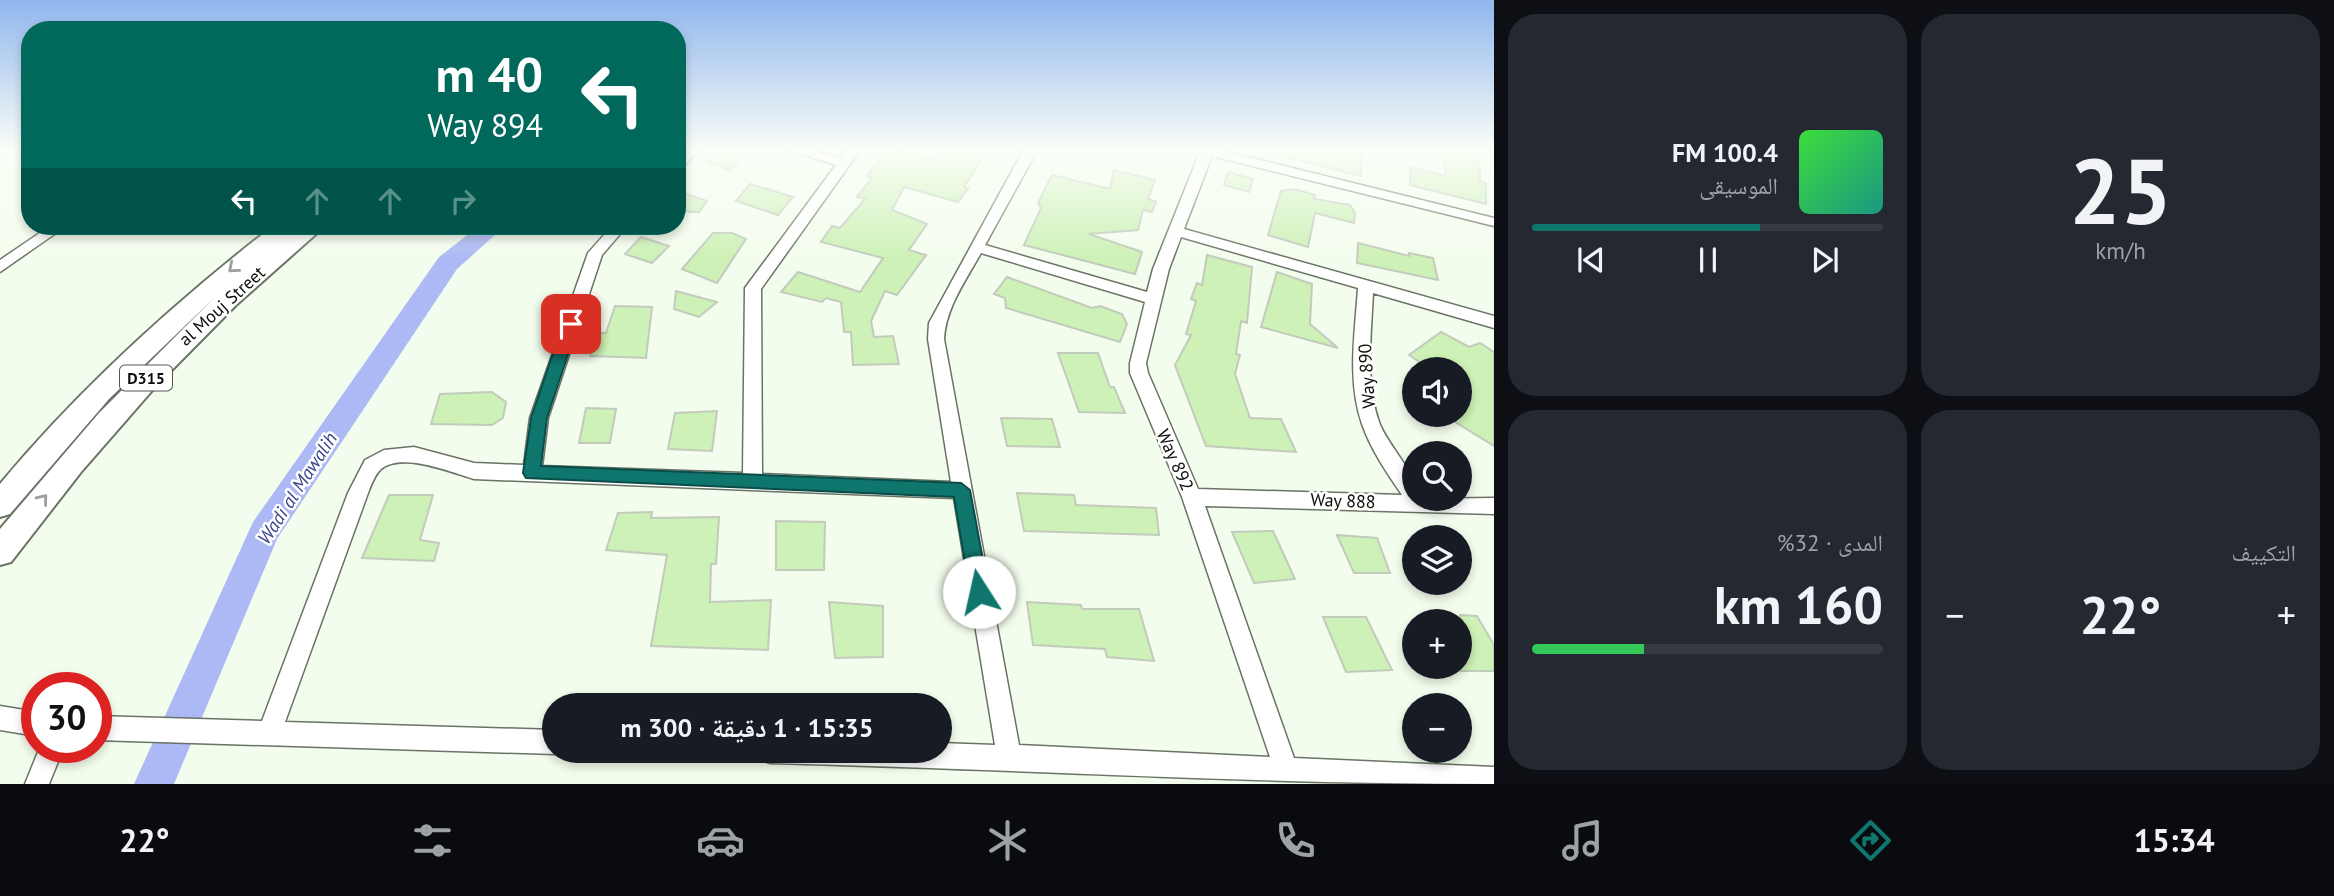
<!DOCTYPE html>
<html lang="ar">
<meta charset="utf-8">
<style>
:root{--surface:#171b24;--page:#242831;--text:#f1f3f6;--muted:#9ea1a6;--line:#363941;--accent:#0f766e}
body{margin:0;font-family:"PT Sans","Noto Naskh Arabic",sans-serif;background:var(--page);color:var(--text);direction:rtl;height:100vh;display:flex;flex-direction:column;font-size:26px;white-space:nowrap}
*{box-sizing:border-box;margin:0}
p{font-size:23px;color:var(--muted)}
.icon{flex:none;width:38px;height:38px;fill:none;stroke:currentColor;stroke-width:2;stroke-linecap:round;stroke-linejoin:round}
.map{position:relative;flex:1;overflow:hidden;direction:ltr}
.panel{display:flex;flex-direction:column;gap:14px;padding:14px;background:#0d0f14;width:840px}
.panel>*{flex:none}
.hud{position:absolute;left:21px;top:21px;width:665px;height:214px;border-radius:28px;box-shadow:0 4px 10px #0003;direction:rtl;background:#00695c;color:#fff;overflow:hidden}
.fabs{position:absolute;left:1402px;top:357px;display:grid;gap:14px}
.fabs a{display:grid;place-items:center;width:70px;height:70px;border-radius:50%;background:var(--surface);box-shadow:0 4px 10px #0003;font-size:35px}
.speed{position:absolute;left:21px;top:672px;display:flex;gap:14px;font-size:35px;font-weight:700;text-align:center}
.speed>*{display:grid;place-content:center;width:91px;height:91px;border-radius:50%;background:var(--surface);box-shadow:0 4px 10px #0003;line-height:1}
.speed .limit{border:10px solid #d22;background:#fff;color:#111}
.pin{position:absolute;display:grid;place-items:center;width:60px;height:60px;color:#fff;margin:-30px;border-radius:14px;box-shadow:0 4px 10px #0006}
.me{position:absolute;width:77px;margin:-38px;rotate:350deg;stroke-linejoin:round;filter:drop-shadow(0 0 5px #0008)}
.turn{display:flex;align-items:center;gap:24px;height:147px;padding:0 28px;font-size:32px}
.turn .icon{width:91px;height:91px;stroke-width:2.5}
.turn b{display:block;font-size:49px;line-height:60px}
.lanes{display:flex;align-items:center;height:66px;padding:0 28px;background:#0003;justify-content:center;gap:35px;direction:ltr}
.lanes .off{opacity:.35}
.big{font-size:52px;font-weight:700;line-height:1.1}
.panel .widget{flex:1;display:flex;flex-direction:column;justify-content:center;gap:10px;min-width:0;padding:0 24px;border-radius:28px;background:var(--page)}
.panel .dial{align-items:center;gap:0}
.dial b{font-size:91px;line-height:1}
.song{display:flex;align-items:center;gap:21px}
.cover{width:84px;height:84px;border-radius:10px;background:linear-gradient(135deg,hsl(120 70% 55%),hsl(170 70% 35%))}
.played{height:7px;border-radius:4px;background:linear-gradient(90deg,var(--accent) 65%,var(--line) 65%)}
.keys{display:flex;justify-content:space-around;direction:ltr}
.heat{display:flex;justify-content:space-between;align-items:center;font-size:38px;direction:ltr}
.charge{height:10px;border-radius:5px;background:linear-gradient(90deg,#34c759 32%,var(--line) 0)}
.panel .tiles{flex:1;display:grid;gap:14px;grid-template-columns:repeat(2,1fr)}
.trip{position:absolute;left:542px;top:693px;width:410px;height:70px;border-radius:35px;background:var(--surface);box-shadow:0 4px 10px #0003;font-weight:700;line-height:70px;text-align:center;direction:rtl}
.tab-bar{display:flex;height:112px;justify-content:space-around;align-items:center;background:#090b0e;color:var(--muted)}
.tab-bar .icon{width:49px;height:49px}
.tab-bar .active{color:var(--accent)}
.tab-bar b{font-size:32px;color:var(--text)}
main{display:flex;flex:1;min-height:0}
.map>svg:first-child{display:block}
</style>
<main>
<section class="panel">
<div class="tiles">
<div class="widget dial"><b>25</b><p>km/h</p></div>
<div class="widget">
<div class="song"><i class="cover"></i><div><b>100.4 FM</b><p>الموسيقى</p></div></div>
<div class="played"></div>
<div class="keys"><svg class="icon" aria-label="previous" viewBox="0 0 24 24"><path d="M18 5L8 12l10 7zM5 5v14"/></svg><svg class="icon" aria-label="pause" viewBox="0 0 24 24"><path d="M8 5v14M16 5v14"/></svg><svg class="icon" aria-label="next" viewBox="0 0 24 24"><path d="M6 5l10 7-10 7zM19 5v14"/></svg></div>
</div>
<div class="widget"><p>التكييف</p>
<div class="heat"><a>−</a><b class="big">22°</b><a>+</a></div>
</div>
<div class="widget"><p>المدى · 32%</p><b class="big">160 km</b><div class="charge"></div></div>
</div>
</section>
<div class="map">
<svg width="1494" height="784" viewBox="0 0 1494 784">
<rect width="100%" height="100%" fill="#f3fded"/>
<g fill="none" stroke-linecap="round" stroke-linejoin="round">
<path fill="#acb9f5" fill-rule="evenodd" d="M479 226H505L457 269 277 539 174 784H134L253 522 439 257Z"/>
</g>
<g fill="#cdf1b6" stroke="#c2cbbc" stroke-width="2">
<path d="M720 149H750L730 170 707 162Z"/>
<path d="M888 149 941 161 950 149H975L981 150 980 163 964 187 968 188 958 202 904 187 892 210 927 224 909 250 926 255 897 295 885 291 871 321 874 337 893 336 899 364 853 365 851 332H844L841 302 826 298 822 302 781 292 798 272 860 292 883 258 821 242 832 226 840 228 865 199 857 197 872 178 867 176Z"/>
<path d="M1274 149H1362L1361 176 1273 154Z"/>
<path d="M1443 149H1479L1480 181 1486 183V204L1410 185 1411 167 1446 176Z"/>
<path d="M1114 170 1155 180 1148 199 1156 202 1152 212 1143 210 1138 230 1089 234 1142 252 1135 274 1024 245 1041 208 1038 203 1052 175 1110 189Z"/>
<path d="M1228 172 1253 179 1249 192 1224 185Z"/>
<path d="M750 184 793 197 778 215 736 201Z"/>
<path d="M1294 189 1315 195 1314 199 1350 205 1355 213 1354 223 1315 213 1308 247 1268 235 1281 191Z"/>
<path d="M683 193 707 201 699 212H689L677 206Z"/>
<path d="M713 233H732L746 239 717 283 682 269Z"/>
<path d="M641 237 669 246 652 263 625 254Z"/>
<path d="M1358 243 1409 256V253L1433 258 1438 280 1357 263Z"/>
<path d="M1207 255 1252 267 1247 323 1241 321 1236 354 1240 355 1235 374 1250 418 1281 419 1296 452 1206 446 1175 365 1191 335 1186 334 1196 301 1191 299 1197 283 1202 285Z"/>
<path d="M1277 272 1312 284 1310 324 1338 348 1261 327Z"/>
<path d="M1007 277 1092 308 1100 306 1122 314 1127 324 1120 342 1006 308 1005 298 994 294Z"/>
<path d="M676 291 702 298 717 302 699 317 674 309Z"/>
<path d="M615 306 652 307 646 358 590 356 598 333H606Z"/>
<path d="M1441 332 1469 347 1480 343 1494 352V446L1444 415H1460V369H1430L1409 355Z"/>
<path d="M1058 353H1098L1110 387H1114L1125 413 1079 412Z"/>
<path d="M492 392 506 402 503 418 492 425 431 424 440 394Z"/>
<path d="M586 408 616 409 610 443H579Z"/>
<path d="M717 411 712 451 668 449 675 413Z"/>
<path d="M1001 418 1052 419 1060 447 1007 446Z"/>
<path d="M1017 493 1074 495 1076 505 1156 508 1159 535 1024 531Z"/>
<path d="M389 495H433L420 540 439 543 434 561 362 558Z"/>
<path d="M652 512 651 518 719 517 716 564H711L710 602 771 600 768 650 651 646 667 555 606 550 618 513Z"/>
<path d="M776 521 825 522 824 570H776Z"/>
<path d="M1273 531 1295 579 1254 583 1232 532Z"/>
<path d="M1337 535 1377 538 1390 573H1354Z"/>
<path d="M829 602 883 606V657L835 658Z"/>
<path d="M1027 602 1081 605 1082 609H1139L1154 661 1107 657 1105 649 1033 645Z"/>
<path d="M1460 615 1477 616 1494 645V671H1460Z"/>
<path d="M1323 617H1366L1392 670 1346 672Z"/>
</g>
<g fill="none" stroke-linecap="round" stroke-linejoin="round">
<g stroke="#6a7365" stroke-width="3">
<g id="minor">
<path d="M686 149H700L682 169 677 170V158Z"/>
<path d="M786 149H807L841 158 847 149H861L761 289 762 474 951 482 928 339 929 323 1024 149H1038L985 245 1147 292 1153 269 1201 149H1216L1494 218V226L1212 156 1184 229 1494 316V328L1373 293C1371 335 1365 381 1379 422 1386 442 1411 468 1414 483 1415 487 1414 494 1414 499L1494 498V514L1205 506 1294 758 1494 767V784C1253 784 1012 769 770 763L761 760 758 751H940V743L995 745 954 498 474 479C450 472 403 452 381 469 375 474 371 485 368 493L285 722 555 730V751H563L555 754 96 740V716L262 721 348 493 365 460 384 450 414 447 474 463 524 465 530 418 588 253 612 226H627L602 255 548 418 542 466 743 473 745 288 836 165ZM1181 237 1358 288C1355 333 1347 381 1362 424 1371 450 1387 473 1402 495L1198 489 1148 373 1146 363 1169 269ZM981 253 1145 302 1130 363V373L1182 497 1270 757 1019 745 944 339C946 307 966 280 981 253Z"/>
<path d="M50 226H66L0 272V260Z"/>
<path d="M0 706 37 712V736L0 730Z"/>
<path d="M40 747H64L49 784H25Z"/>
</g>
</g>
<g stroke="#6a7365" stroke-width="4">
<path id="primary" d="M273 226H298L295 230 301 226H325L236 305 156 386 81 472 11 562 0 565V529L99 413 215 297 109 399 10 514 0 517V484C81 387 174 303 273 226Z"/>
</g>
<use href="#minor" fill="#fff" fill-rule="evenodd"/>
<use href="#primary" fill="#fff" fill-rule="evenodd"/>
</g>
<defs><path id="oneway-chevron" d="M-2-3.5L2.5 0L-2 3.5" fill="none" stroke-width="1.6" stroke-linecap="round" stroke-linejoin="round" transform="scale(1.75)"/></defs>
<g stroke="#9d9e9c">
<use href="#oneway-chevron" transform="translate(233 268) rotate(140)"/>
<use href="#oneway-chevron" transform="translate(43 499) rotate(-51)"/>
</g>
<linearGradient id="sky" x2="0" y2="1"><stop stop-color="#90b6ed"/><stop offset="0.58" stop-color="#fafef7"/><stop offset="1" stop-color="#fafef7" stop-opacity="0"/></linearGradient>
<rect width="1494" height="259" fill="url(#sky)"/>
<path fill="#0f766e" stroke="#0a4d48" stroke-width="2" d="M571 318 578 324 547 418 541 466 961 483 970 490 989 592 986 598 979 601 973 598 970 592 954 497 526 478 523 473 531 418 563 324Z"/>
<g text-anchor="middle" stroke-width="5" stroke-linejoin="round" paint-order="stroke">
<rect fill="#fff" stroke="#545652" stroke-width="2" x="120" y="365.5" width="52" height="25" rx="5"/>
<g font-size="16" font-weight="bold" fill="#0a0d08">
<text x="146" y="384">D315</text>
</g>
<g font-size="18" fill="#0a0d08" stroke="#fff">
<text transform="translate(222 306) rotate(-42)" y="6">al Mouj Street</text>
<text transform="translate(1367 376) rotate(-94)" y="6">Way 890</text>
<text transform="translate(1175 460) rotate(66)" y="6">Way 892</text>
<text transform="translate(1343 501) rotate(2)" y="6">Way 888</text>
</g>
<g font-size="19" font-style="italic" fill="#3b448b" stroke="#fff">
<text transform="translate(297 488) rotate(-57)" y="7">Wadi al Mawalih</text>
</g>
</g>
</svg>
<div class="fabs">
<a><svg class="icon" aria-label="sound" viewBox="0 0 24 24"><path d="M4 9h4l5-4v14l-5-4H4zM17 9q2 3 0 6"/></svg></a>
<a><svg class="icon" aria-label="search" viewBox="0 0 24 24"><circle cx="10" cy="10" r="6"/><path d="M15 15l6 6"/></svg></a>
<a><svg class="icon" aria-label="layers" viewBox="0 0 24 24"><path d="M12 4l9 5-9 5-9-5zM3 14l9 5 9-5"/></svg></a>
<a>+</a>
<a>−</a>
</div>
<div class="speed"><div class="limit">30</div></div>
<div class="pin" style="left:571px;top:324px;background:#d93025"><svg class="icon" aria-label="arrive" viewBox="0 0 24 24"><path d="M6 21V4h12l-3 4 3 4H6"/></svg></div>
<svg class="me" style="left:979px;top:592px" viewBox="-20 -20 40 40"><circle r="19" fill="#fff"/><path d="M0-13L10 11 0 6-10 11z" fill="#0f766e"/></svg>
<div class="trip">15:35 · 1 دقيقة · 300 m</div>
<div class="hud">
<div class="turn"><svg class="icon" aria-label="left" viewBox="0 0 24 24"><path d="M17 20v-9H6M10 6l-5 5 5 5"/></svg><div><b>40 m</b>Way 894</div></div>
<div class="lanes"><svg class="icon" aria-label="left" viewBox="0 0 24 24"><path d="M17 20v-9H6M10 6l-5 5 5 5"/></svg><svg class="icon off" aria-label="ahead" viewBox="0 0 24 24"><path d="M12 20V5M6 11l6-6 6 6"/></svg><svg class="icon off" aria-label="ahead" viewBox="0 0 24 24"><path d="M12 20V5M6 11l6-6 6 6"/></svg><svg class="icon off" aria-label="right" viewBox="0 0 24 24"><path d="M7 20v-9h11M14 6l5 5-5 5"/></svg></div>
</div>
</div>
</main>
<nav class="tab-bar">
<b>15:34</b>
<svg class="icon active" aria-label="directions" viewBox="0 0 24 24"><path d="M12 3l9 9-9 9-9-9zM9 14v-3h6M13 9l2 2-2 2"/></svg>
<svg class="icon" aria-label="music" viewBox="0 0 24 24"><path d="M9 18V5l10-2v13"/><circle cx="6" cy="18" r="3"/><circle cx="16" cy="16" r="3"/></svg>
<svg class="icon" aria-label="phone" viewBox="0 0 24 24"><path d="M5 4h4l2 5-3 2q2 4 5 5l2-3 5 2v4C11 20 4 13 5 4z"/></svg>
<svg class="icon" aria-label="climate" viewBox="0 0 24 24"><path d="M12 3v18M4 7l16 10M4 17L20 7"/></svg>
<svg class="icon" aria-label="car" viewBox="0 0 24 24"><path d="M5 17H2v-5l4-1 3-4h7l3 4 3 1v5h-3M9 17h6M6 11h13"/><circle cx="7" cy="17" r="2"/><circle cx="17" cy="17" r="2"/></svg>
<svg class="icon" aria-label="filters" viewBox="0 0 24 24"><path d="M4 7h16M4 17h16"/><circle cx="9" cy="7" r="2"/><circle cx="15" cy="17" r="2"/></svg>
<b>22°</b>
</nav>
